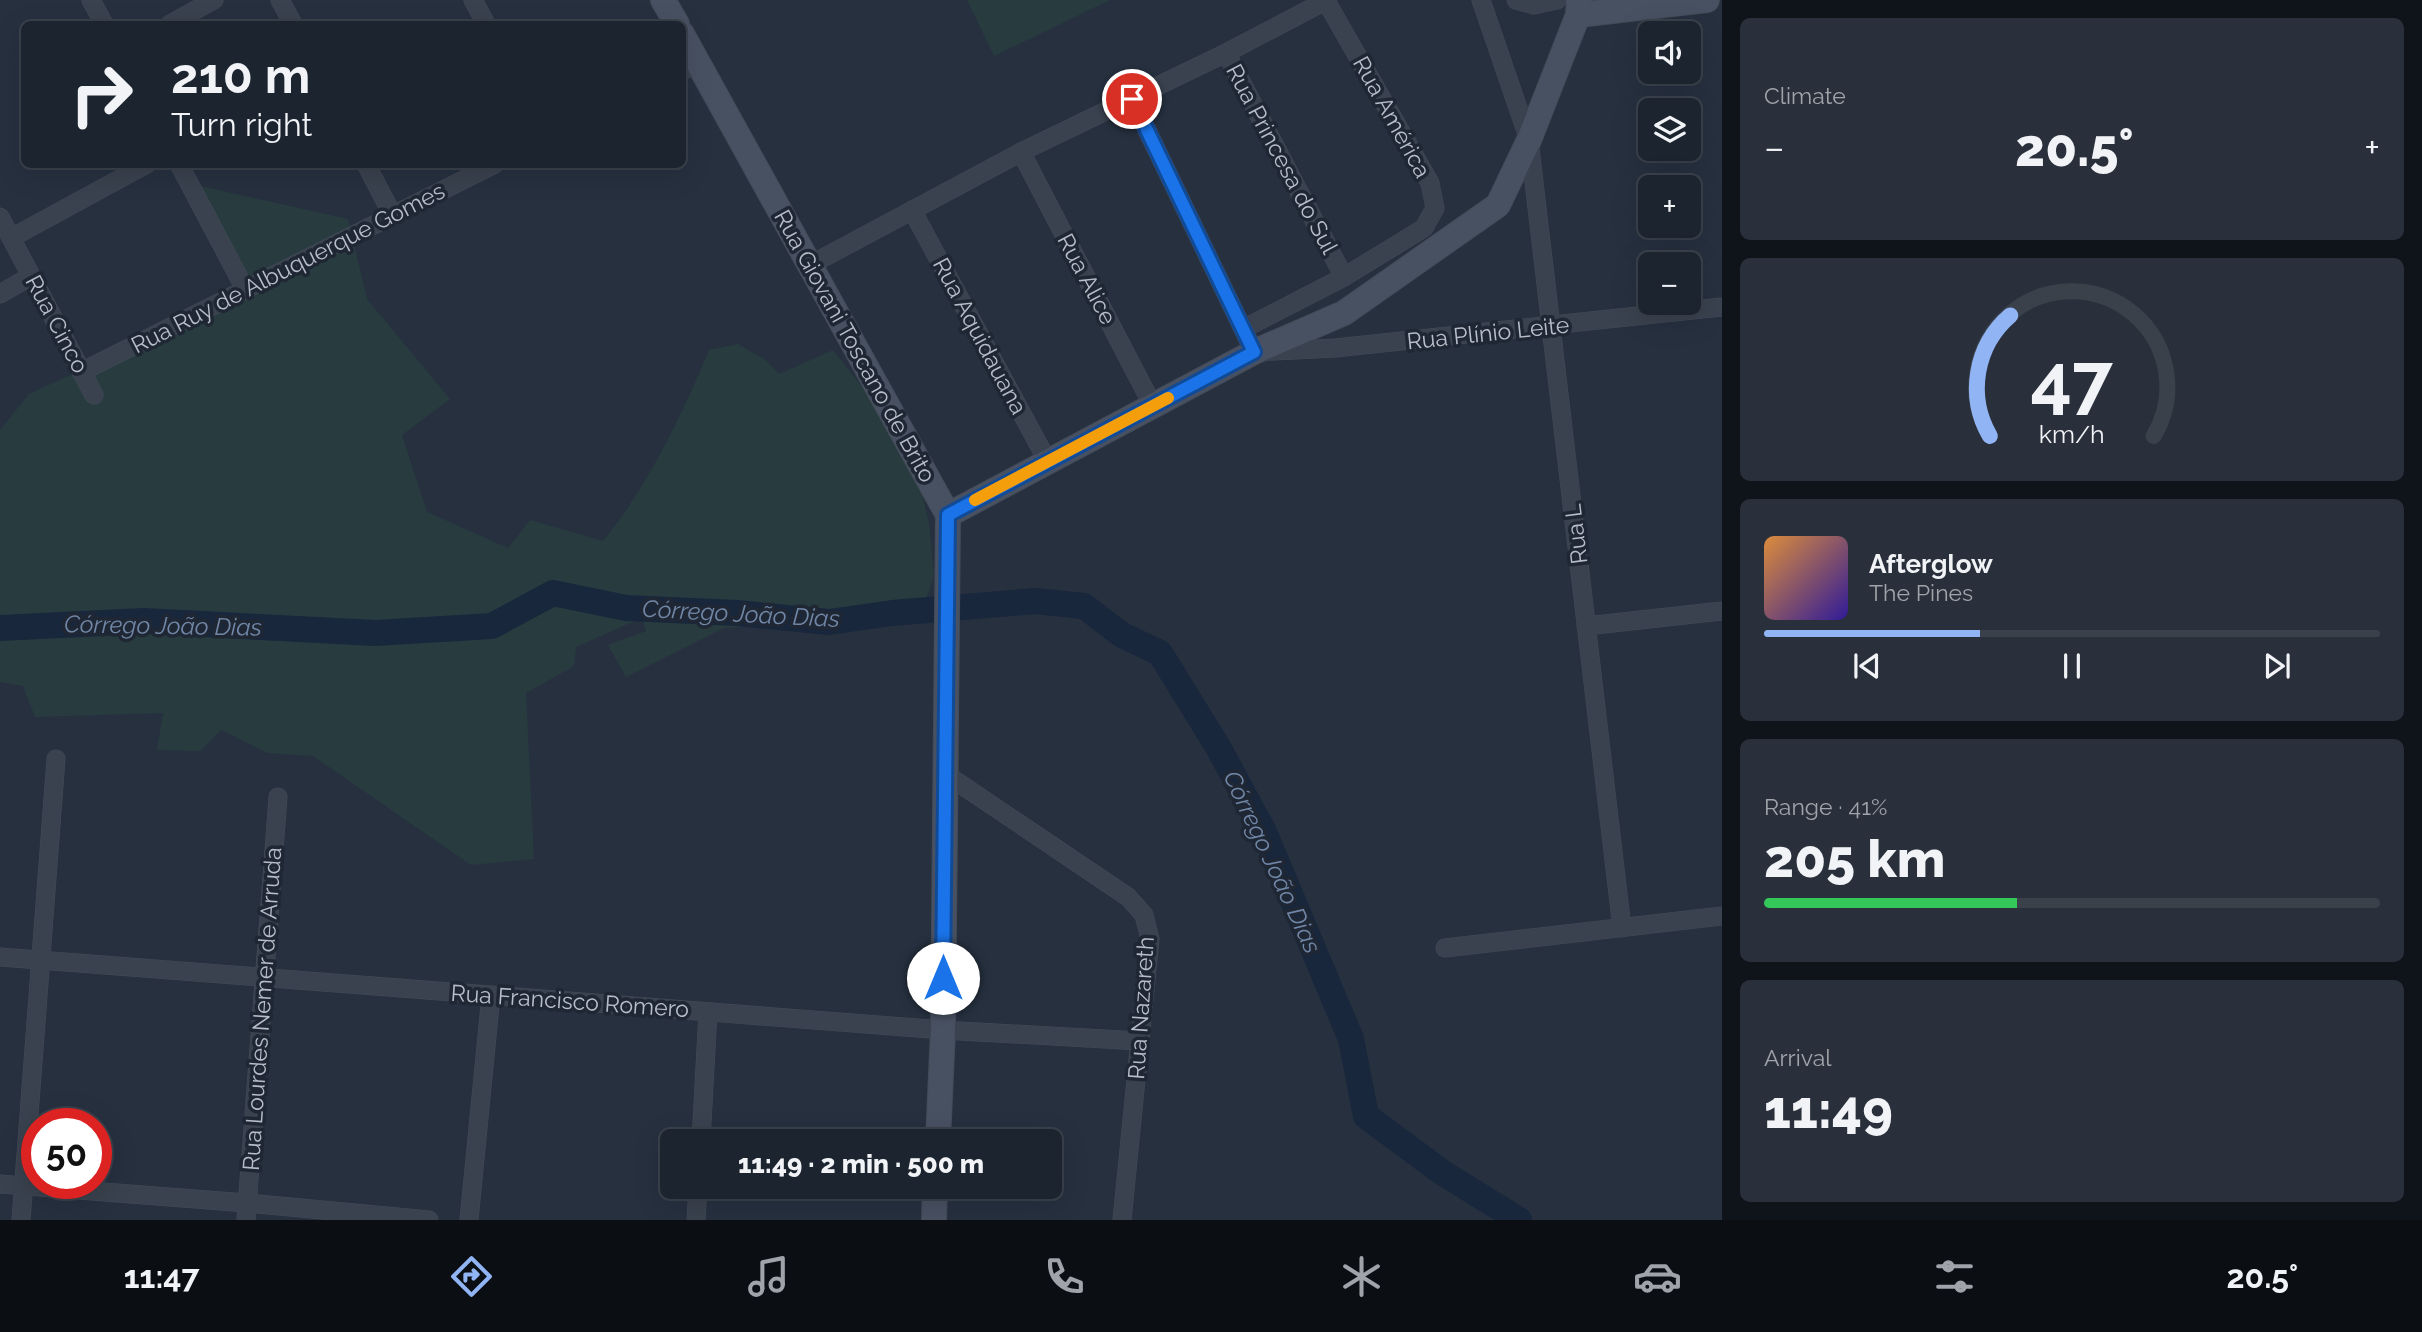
<!DOCTYPE html>
<meta charset="utf-8">
<style>
:root{--surface:#1c242f;--page:#29303b;--text:#f1f3f6;--muted:#a0a4aa;--line:#3a414b;--accent:#91b5f4}
body{margin:0;font-family:Raleway,sans-serif;background:var(--page);color:var(--text);height:100vh;display:flex;flex-direction:column;font-size:26px;white-space:nowrap}
*{box-sizing:border-box;margin:0}
p{font-size:23px;color:var(--muted)}
.icon{flex:none;width:38px;height:38px;fill:none;stroke:currentColor;stroke-width:2;stroke-linecap:round;stroke-linejoin:round}
.map{position:relative;flex:1;overflow:hidden}
.details{display:flex;flex-direction:column;gap:18px;padding:18px;background:#0f141a;width:700px}
.details>*{flex:none}
.banner{position:absolute;left:21px;top:21px;width:665px;height:147px;border-radius:10px;box-shadow:0 7px 28px #0002,0 0 0 2px var(--line);background:#1c242f;color:var(--text);overflow:hidden}
.controls{position:absolute;left:1638px;top:21px;display:grid;gap:14px}
.controls a{display:grid;place-items:center;width:63px;height:63px;border-radius:10px;background:var(--surface);box-shadow:0 7px 28px #0002,0 0 0 2px var(--line);font-size:35px}
.speed{position:absolute;left:21px;top:1108px;display:flex;gap:14px;font-size:35px;font-weight:700;text-align:center}
.speed>*{display:grid;place-content:center;width:91px;height:91px;border-radius:50%;background:var(--surface);box-shadow:0 7px 28px #0002,0 0 0 2px var(--line);line-height:1}
.speed .limit{border:10px solid #d22;background:#fff;color:#111}
.pin{position:absolute;display:grid;place-items:center;width:60px;height:60px;color:#fff;margin:-30px;border:4px solid #fff;border-radius:50%;box-shadow:0 2px 7px #0007}
.me{position:absolute;width:77px;margin:-38px;rotate:0deg;stroke-linejoin:round;filter:drop-shadow(0 0 5px #0008)}
.turn{display:flex;align-items:center;gap:24px;height:147px;padding:0 35px;font-size:32px}
.turn .icon{width:91px;height:91px;stroke-width:2.5}
.turn b{display:block;font-size:49px;line-height:60px}
.big{font-size:52px;font-weight:800;line-height:1.1}
.details .tile{flex:1;display:flex;flex-direction:column;justify-content:center;gap:10px;min-width:0;padding:0 24px;border-radius:10px;background:var(--page)}
.details .dial{align-items:center;gap:0}
.dial svg{height:182px;overflow:visible;fill:none;stroke:var(--line);stroke-width:7;stroke-linecap:round;text-anchor:middle}
.dial text{fill:var(--text);stroke:none}
.song{display:flex;align-items:center;gap:21px}
.cover{width:84px;height:84px;border-radius:10px;background:linear-gradient(135deg,hsl(30 70% 55%),hsl(250 70% 35%))}
.played{height:7px;border-radius:4px;background:linear-gradient(90deg,var(--accent) 35%,var(--line) 35%)}
.keys{display:flex;justify-content:space-around;direction:ltr}
.heat{display:flex;justify-content:space-between;align-items:center;font-size:38px;direction:ltr}
.charge{height:10px;border-radius:5px;background:linear-gradient(90deg,#34c759 41%,var(--line) 0)}
.trip{position:absolute;left:660px;top:1129px;width:402px;height:70px;border-radius:10px;background:var(--surface);box-shadow:0 7px 28px #0002,0 0 0 2px var(--line);font-weight:800;line-height:70px;text-align:center}
.dock{display:flex;height:112px;justify-content:space-around;align-items:center;background:#0b0e13;color:var(--muted)}
.dock .icon{width:49px;height:49px}
.dock .current{color:var(--accent)}
.dock b{font-size:32px;color:var(--text)}
main{display:flex;flex:1;min-height:0}
.map>svg:first-child{display:block}
</style>
<main>
<div class="map">
<svg width="1722" height="1220" viewBox="0 0 1722 1220">
<rect width="100%" height="100%" fill="#26303f"/>
<g fill="#283c40">
<path d="M967 0H1110L994 56Z"/>
<path d="M191 184 348 219 367 299 450 399 402 435 427 512 508 548 530 520 603 541C649 484 681 417 709 350L738 344 764 359 779 374 833 350 911 448 929 523 934 576 921 613 897 621 853 628 775 624 724 628 626 677 608 645 646 631 642 618 576 647 574 666 526 693 534 859 471 865 313 756 268 753 221 730 200 751 157 750 163 713 35 717 23 686 0 682V430L29 394 139 343 245 290Z"/>
</g>
<g fill="none" stroke-linecap="round" stroke-linejoin="round">
<path stroke="#19273c" stroke-width="26" d="M0 628 144 621 375 633 492 626 553 593 626 608 737 613 829 622 892 613 1035 601 1084 606 1122 635 1160 653 1218 747 1264 832 1351 1039 1366 1116 1443 1173 1519 1220"/>
<g stroke="#444b58" stroke-width="19">
<g id="street">
<path d="M91 0 104 24"/>
<path d="M280 0 293 24"/>
<path d="M473 0 486 24"/>
<path d="M1481 0 1529 140 1622 928"/>
<path d="M1516 0 1534 5 1557 0"/>
<path d="M1326 1 1430 183 1435 208 1424 228 1344 277"/>
<path d="M170 24 214 0"/>
<path d="M1226 53 1344 277 1243 329"/>
<path d="M682 71 699 63"/>
<path d="M1132 99 1254 352 1335 348 1722 307"/>
<path d="M1021 152 1153 406"/>
<path d="M179 164 245 289"/>
<path d="M366 164 393 216"/>
<path d="M912 210 1048 462"/>
<path d="M0 217 94 395"/>
<path d="M11 238 147 164"/>
<path d="M810 265 1021 152 1226 53 1327 0"/>
<path d="M0 294 31 276"/>
<path d="M81 372 495 164"/>
<path d="M1586 626 1722 611"/>
<path d="M944 773 1128 897 1144 915 1150 939 1122 1220"/>
<path d="M1445 948 1722 916"/>
<path d="M0 957 943 1030 1140 1041"/>
<path d="M701 1141 708 1012"/>
<path d="M0 1184 247 1203 429 1220"/>
<path d="M21 1220 56 759"/>
<path d="M246 1220 278 797"/>
<path d="M469 1220 491 995"/>
<path d="M696 1220 698 1186"/>
</g>
</g>
<g stroke="#444b58" stroke-width="26">
<g id="secondary">
<path d="M663 0 677 24"/>
<path d="M1578 15 1707 0"/>
<path d="M682 34 948 515 943 1030 938 1141"/>
<path d="M948 515 1254 352 1344 313 1498 205 1529 140 1578 15 1579 0"/>
<path d="M934 1220 935 1186"/>
</g>
</g>
<use href="#street" stroke="#3a424f" stroke-width="18"/>
<use href="#secondary" stroke="#485162" stroke-width="24"/>
</g>
<g fill="none" stroke-linecap="round" stroke-linejoin="round">
<g stroke="#114b97" stroke-width="18">
<path id="route" d="M943 978 948 515 1254 352 1132 99"/>
</g>
<use href="#route" stroke="#1a73e8" stroke-width="12"/>
<path stroke="#f59e0b" stroke-width="12" d="M975 500 1168 398"/>
</g>
<g text-anchor="middle" stroke-width="7" stroke-linejoin="round" paint-order="stroke">
<g font-size="23" fill="#b7bdc9" stroke="#1f2734">
<text transform="translate(1392 117) rotate(61)" y="8">Rua América</text>
<text transform="translate(1282 159) rotate(62)" y="8">Rua Princesa do Sul</text>
<text transform="translate(288 268) rotate(-27)" y="8">Rua Ruy de Albuquerque Gomes</text>
<text transform="translate(1087 279) rotate(62)" y="8">Rua Alice</text>
<text transform="translate(57 324) rotate(62)" y="8">Rua Cinco</text>
<text transform="translate(1488 333) rotate(-6)" y="8">Rua Plínio Leite</text>
<text transform="translate(980 336) rotate(62)" y="8">Rua Aquidauana</text>
<text transform="translate(855 346) rotate(61)" y="8">Rua Giovani Toscano de Brito</text>
<text transform="translate(1576 534) rotate(-97)" y="8">Rua L</text>
<text transform="translate(570 1001) rotate(4)" y="8">Rua Francisco Romero</text>
<text transform="translate(1141 1008) rotate(-86)" y="8">Rua Nazareth</text>
<text transform="translate(262 1009) rotate(-86)" y="8">Rua Lourdes Nemer de Arruda</text>
</g>
<g font-size="24" font-style="italic" fill="#7187a7" stroke="#1f2734">
<text transform="translate(741 614) rotate(3)" y="8">Córrego João Dias</text>
<text transform="translate(163 626) rotate(1)" y="8">Córrego João Dias</text>
<text transform="translate(1272 862) rotate(65)" y="8">Córrego João Dias</text>
</g>
</g>
</svg>
<div class="controls">
<a><svg class="icon" aria-label="sound" viewBox="0 0 24 24"><path d="M4 9h4l5-4v14l-5-4H4zM17 9q2 3 0 6"/></svg></a>
<a><svg class="icon" aria-label="layers" viewBox="0 0 24 24"><path d="M12 4l9 5-9 5-9-5zM3 14l9 5 9-5"/></svg></a>
<a>+</a>
<a>−</a>
</div>
<div class="speed"><div class="limit">50</div></div>
<div class="pin" style="left:1132px;top:99px;background:#d93025"><svg class="icon" aria-label="arrive" viewBox="0 0 24 24"><path d="M6 21V4h12l-3 4 3 4H6"/></svg></div>
<svg class="me" style="left:943px;top:978px" viewBox="-20 -20 40 40"><circle r="19" fill="#fff"/><path d="M0-13L10 11 0 6-10 11z" fill="#1a73e8"/></svg>
<div class="trip">11:49 · 2 min · 500 m</div>
<div class="banner">
<div class="turn"><svg class="icon" aria-label="right" viewBox="0 0 24 24"><path d="M7 20v-9h11M14 6l5 5-5 5"/></svg><div><b>210 m</b>Turn right</div></div>
</div>
</div>
<section class="details">
<div class="tile"><p>Climate</p>
<div class="heat"><a>−</a><b class="big">20.5°</b><a>+</a></div>
</div>
<div class="tile dial"><svg viewBox="0 0 100 80">
<path d="M14 69A42 42 0 1 1 86 69"/>
<path d="M14 69A42 42 0 0 1 23 16" stroke="#91b5f4"/>
<text x="50" y="56" font-size="32" font-weight="700">47</text>
<text x="50" y="72" font-size="11">km/h</text>
</svg></div>
<div class="tile">
<div class="song"><i class="cover"></i><div><b>Afterglow</b><p>The Pines</p></div></div>
<div class="played"></div>
<div class="keys"><svg class="icon" aria-label="previous" viewBox="0 0 24 24"><path d="M18 5L8 12l10 7zM5 5v14"/></svg><svg class="icon" aria-label="pause" viewBox="0 0 24 24"><path d="M8 5v14M16 5v14"/></svg><svg class="icon" aria-label="next" viewBox="0 0 24 24"><path d="M6 5l10 7-10 7zM19 5v14"/></svg></div>
</div>
<div class="tile"><p>Range · 41%</p><b class="big">205 km</b><div class="charge"></div></div>
<div class="tile"><p>Arrival</p><b class="big">11:49</b></div>
</section>
</main>
<nav class="dock">
<b>11:47</b>
<svg class="icon current" aria-label="directions" viewBox="0 0 24 24"><path d="M12 3l9 9-9 9-9-9zM9 14v-3h6M13 9l2 2-2 2"/></svg>
<svg class="icon" aria-label="music" viewBox="0 0 24 24"><path d="M9 18V5l10-2v13"/><circle cx="6" cy="18" r="3"/><circle cx="16" cy="16" r="3"/></svg>
<svg class="icon" aria-label="phone" viewBox="0 0 24 24"><path d="M5 4h4l2 5-3 2q2 4 5 5l2-3 5 2v4C11 20 4 13 5 4z"/></svg>
<svg class="icon" aria-label="climate" viewBox="0 0 24 24"><path d="M12 3v18M4 7l16 10M4 17L20 7"/></svg>
<svg class="icon" aria-label="car" viewBox="0 0 24 24"><path d="M5 17H2v-5l4-1 3-4h7l3 4 3 1v5h-3M9 17h6M6 11h13"/><circle cx="7" cy="17" r="2"/><circle cx="17" cy="17" r="2"/></svg>
<svg class="icon" aria-label="filters" viewBox="0 0 24 24"><path d="M4 7h16M4 17h16"/><circle cx="9" cy="7" r="2"/><circle cx="15" cy="17" r="2"/></svg>
<b>20.5°</b>
</nav>
